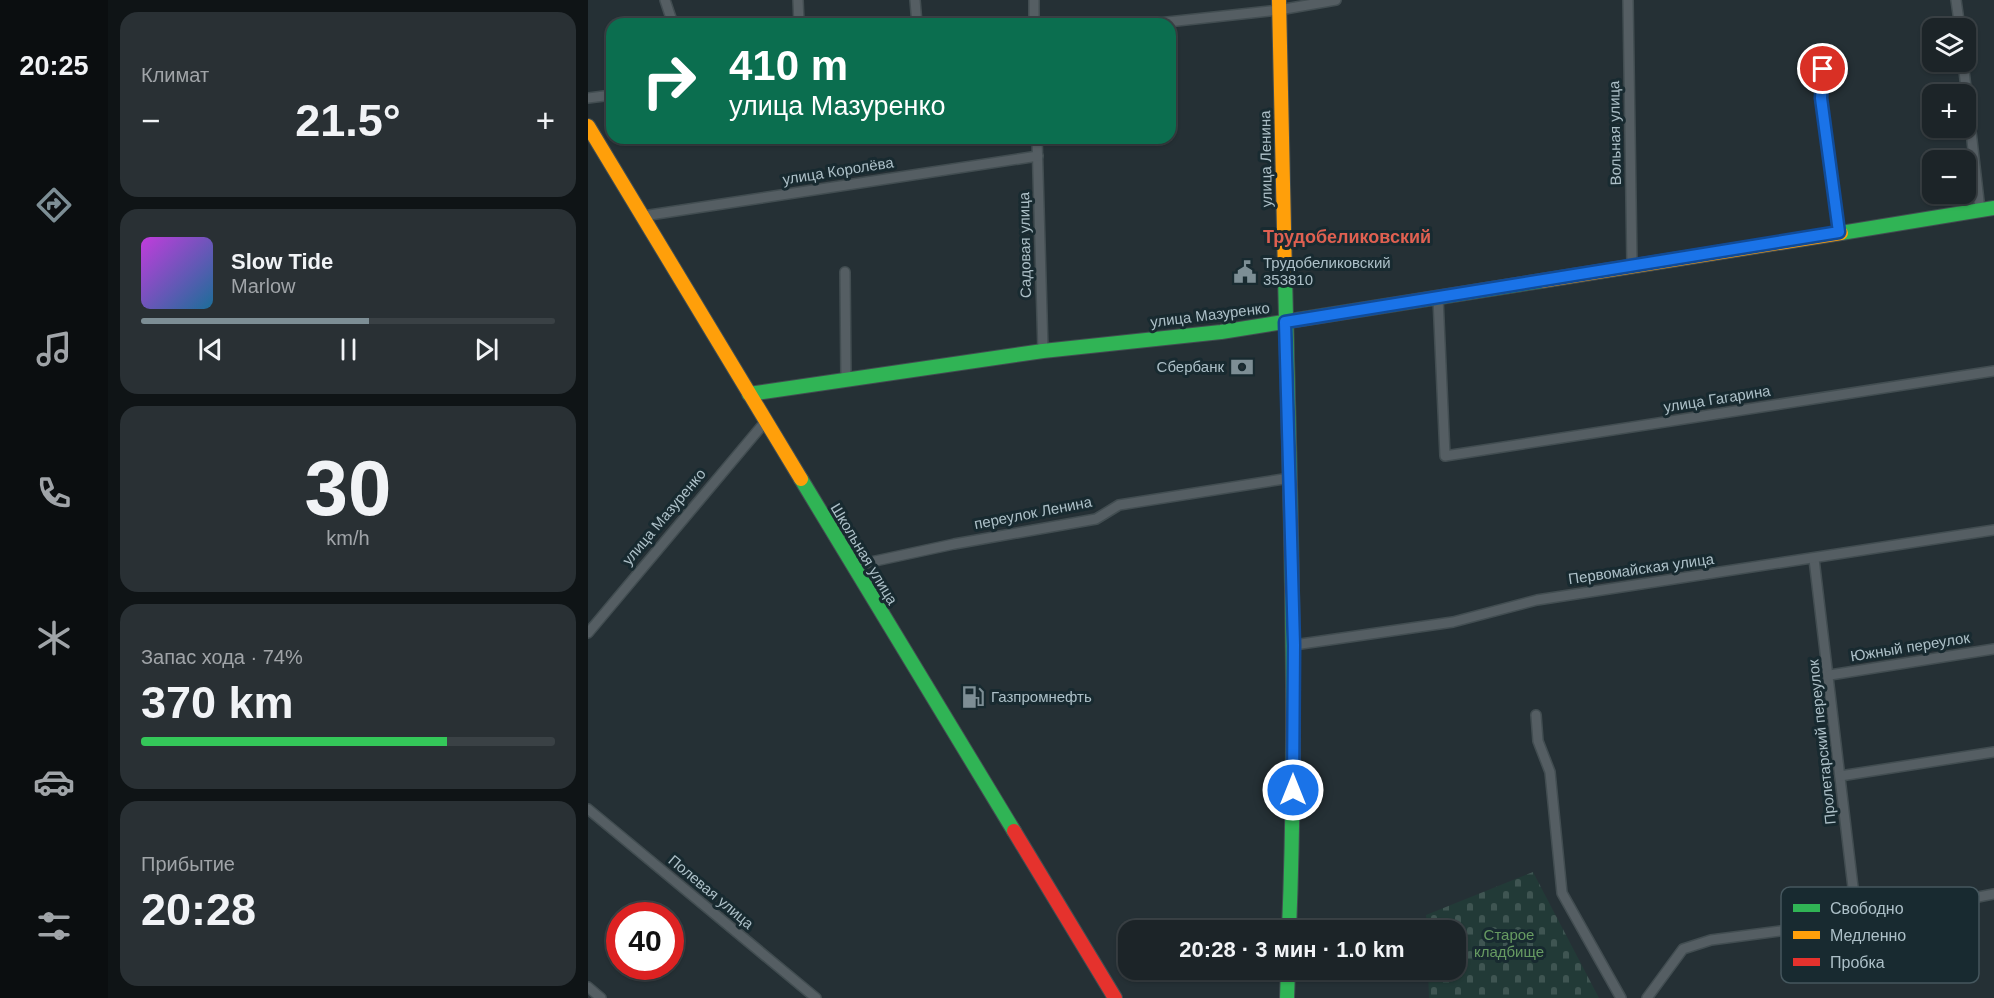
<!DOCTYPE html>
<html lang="ru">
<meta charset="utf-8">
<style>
:root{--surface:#1c2428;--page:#293034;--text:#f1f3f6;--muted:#a0a4a8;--line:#3a4145;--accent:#7d8e95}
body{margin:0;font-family:Helvetica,sans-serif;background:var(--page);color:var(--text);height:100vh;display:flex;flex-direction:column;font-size:22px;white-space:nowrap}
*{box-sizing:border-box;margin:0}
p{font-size:20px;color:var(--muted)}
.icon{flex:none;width:33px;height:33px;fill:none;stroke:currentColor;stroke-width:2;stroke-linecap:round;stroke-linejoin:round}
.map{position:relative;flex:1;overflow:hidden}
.side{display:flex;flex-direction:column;gap:12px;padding:12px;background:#0f1416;width:480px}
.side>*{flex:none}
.guide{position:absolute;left:18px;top:18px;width:570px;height:126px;border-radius:18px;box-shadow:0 2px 4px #0004,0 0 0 2px var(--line);background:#0b6e4f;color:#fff;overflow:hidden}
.tools{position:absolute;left:1334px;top:18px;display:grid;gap:12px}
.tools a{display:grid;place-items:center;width:54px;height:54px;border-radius:12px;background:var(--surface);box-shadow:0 2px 4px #0004,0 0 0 2px var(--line);font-size:30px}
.speed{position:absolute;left:18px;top:902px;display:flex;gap:12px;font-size:30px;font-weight:700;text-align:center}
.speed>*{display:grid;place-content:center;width:78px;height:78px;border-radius:50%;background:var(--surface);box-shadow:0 2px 4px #0004,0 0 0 2px var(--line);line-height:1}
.speed .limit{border:9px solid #d22;background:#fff;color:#111}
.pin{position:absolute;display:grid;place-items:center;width:51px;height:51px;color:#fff;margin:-26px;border:3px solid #fff;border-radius:50%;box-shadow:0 2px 6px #0007}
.me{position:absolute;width:66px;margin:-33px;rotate:0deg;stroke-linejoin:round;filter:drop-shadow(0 0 4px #0008)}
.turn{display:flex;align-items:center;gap:21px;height:126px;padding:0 24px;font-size:27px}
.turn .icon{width:78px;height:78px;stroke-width:2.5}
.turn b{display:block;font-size:42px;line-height:51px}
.big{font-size:45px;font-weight:600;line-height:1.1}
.side .widget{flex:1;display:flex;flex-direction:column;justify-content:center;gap:9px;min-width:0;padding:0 21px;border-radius:18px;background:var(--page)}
.side .dial{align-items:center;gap:0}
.dial b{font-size:78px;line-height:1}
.song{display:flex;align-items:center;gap:18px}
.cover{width:72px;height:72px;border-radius:9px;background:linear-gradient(135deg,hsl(290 70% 55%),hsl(200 70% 35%))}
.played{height:6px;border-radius:3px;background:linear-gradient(90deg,var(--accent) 55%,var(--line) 55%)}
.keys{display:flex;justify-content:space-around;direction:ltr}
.heat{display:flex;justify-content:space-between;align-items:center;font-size:33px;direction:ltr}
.charge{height:9px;border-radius:4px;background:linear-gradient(90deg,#34c759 74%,var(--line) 0)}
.trip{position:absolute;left:530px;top:920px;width:348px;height:60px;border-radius:18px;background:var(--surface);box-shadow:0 2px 4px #0004,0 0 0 2px var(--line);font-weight:600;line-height:60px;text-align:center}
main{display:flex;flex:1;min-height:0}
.tab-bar{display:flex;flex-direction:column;width:108px;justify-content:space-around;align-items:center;background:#0b0e10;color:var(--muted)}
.tab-bar .icon{width:42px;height:42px}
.tab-bar .active{color:var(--accent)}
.tab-bar b{font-size:27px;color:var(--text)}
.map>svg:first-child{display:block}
</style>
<main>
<nav class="tab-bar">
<b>20:25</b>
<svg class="icon active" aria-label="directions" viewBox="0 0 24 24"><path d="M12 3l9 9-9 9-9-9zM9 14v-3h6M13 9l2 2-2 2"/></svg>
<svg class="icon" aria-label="music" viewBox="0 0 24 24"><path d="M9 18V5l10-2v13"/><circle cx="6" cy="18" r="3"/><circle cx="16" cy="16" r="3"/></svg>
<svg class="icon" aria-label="phone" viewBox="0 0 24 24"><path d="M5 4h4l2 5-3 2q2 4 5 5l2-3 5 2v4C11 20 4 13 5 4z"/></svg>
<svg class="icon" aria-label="climate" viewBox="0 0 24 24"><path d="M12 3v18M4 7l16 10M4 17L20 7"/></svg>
<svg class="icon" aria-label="car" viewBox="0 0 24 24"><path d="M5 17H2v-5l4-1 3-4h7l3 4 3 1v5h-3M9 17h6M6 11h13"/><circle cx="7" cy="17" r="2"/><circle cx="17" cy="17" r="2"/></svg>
<svg class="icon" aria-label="filters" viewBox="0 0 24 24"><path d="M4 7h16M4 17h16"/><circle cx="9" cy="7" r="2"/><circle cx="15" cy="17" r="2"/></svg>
</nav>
<section class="side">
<div class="widget"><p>Климат</p>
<div class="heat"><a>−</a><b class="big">21.5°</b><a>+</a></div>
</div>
<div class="widget">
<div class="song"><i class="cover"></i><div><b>Slow Tide</b><p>Marlow</p></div></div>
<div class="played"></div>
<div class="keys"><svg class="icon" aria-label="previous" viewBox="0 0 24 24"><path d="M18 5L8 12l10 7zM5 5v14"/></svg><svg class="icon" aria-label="pause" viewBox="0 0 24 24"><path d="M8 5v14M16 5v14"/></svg><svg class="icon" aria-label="next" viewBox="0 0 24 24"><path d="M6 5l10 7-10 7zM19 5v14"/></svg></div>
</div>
<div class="widget dial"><b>30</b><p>km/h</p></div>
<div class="widget"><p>Запас хода · 74%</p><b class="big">370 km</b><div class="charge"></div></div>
<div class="widget"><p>Прибытие</p><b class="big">20:28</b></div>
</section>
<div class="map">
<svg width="1406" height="998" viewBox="0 0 1406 998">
<defs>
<pattern id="cemetery-stones" width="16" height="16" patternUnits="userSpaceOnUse" patternTransform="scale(1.5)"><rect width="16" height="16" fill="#223a37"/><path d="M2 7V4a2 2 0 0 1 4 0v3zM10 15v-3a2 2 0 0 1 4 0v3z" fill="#3f5552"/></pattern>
</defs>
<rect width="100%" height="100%" fill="#253035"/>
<path fill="url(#cemetery-stones)" d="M945 872 1011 998H841L840 969H867V930H839L838 915Z"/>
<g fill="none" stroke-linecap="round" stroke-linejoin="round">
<g stroke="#424d51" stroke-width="12">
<g id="street">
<path d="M77 0 85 24"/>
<path d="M210 0 211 24"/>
<path d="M327 0 329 24"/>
<path d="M446 0V24"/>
<path d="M1040 0 1044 266"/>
<path d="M1368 0 1372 28"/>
<path d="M561 24 691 10 748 0"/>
<path d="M1375 62 1392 210"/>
<path d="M1235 69 1233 98 1251 232"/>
<path d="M0 98 24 95"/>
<path d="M449 138 455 351"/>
<path d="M55 216 450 156"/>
<path d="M257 272 258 380"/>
<path d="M850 298 857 456 1406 371"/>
<path d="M1226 559 1269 921"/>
<path d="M264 566 366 544 508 519 531 505 702 478"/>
<path d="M0 633 177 422"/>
<path d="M706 645 865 622 949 600 1406 530"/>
<path d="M1242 675 1406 649"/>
<path d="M948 715 950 741 962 772 974 893 1033 998"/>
<path d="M1252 776 1406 752"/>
<path d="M0 809 228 998"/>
<path d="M0 987 13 998"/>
<path d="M1059 998 1095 949 1123 940 1269 921 1406 894"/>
</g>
</g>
<g stroke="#424d51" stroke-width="16">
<g id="fast">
<path d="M1253 233 1406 208"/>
<path d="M697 275C702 494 710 712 701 930"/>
<path d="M161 394 455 351 633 332 953 281"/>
<path d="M213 479 426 831"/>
<path d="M699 998 700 969"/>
</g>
</g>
<g stroke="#424d51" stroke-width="16">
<g id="slow">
<path d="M691 0 697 275"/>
<path d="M0 126 213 479"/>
<path d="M953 281 1253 233"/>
</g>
</g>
<g stroke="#424d51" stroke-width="16">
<path id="jam" d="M426 831 527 998"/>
</g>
<use href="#street" stroke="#555e63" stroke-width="9"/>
<use href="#fast" stroke="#30b455" stroke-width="14"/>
<use href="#slow" stroke="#ff9f0a" stroke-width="14"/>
<use href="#jam" stroke="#e5322d" stroke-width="14"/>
</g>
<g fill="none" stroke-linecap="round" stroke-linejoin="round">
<g stroke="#114b97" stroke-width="15">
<path id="route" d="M705 790 706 645 697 322 1251 232 1233 98 1235 69"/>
</g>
<use href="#route" stroke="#1a73e8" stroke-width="10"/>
</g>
<defs>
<g id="civic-bare" transform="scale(1.8)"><path d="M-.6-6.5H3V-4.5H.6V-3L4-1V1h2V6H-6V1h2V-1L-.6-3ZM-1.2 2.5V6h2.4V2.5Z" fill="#7d8e95" stroke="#182a30" stroke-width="2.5" paint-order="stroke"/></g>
<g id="bank-bare" transform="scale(1.8)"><path d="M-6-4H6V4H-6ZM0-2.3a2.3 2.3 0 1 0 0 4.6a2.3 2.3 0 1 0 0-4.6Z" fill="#7d8e95" stroke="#182a30" stroke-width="2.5" paint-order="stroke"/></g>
<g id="fuel-bare" transform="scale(1.8)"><path d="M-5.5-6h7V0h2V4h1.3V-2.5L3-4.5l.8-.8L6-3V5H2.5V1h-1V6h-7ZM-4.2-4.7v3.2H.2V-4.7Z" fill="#7d8e95" stroke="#182a30" stroke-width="2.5" paint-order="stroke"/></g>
</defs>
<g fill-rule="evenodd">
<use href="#civic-bare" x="657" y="272"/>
<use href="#bank-bare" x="654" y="367"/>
<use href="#fuel-bare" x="385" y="697"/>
</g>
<g text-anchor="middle" stroke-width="6" stroke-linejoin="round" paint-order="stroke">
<g font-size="15" fill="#adc0c8" stroke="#182a30">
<text transform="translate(1027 133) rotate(-91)" y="5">Вольная улица</text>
<text transform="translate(678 159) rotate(-91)" y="5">улица Ленина</text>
<text transform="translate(250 171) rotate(-9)" y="5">улица Королёва</text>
<text transform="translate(437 245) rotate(-91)" y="5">Садовая улица</text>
<text transform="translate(622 315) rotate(-7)" y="5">улица Мазуренко</text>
<text transform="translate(1129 399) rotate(-9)" y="5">улица Гагарина</text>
<text transform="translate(445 513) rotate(-11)" y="5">переулок Ленина</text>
<text transform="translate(76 517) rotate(-50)" y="5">улица Мазуренко</text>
<text transform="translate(276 554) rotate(59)" y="5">Школьная улица</text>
<text transform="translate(1053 569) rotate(-8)" y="5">Первомайская улица</text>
<text transform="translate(1322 647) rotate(-9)" y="5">Южный переулок</text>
<text transform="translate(1234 742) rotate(-96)" y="5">Пролетарский переулок</text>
<text transform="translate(123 892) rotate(40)" y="5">Полевая улица</text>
</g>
<g font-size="15" fill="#adc0c8" stroke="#182a30" text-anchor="start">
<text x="675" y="268">Трудобеликовский<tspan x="675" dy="17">353810</tspan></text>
<text x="636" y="372" text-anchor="end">Сбербанк</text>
<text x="403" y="702">Газпромнефть</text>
</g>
<g font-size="15" fill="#679b62" stroke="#182a30">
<text x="921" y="940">Старое<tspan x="921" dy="17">кладбище</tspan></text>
</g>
<g font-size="18" font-weight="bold" fill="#df6051" stroke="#182a30">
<text x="759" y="243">Трудобеликовский</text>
</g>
</g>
<rect x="1193" y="887" width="198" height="96" rx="9" fill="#182a30" stroke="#45575e" stroke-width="1.5"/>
<rect x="1205" y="904" width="27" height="8" fill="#30b455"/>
<rect x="1205" y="931" width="27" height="8" fill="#ff9f0a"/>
<rect x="1205" y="958" width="27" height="8" fill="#e5322d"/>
<g font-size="16" fill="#adc0c8">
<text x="1242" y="914">Свободно</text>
<text x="1242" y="941">Медленно</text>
<text x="1242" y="968">Пробка</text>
</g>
</svg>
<div class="tools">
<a><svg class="icon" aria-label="layers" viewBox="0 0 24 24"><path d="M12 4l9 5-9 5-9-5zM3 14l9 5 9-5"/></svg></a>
<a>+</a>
<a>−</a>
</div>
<div class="speed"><div class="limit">40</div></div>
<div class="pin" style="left:1235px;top:69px;background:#d93025"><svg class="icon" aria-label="arrive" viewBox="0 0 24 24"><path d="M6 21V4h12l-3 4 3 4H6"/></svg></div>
<svg class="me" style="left:705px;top:790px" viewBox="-20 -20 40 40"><circle r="17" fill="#1a73e8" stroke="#fff" stroke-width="3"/><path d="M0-11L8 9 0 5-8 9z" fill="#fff"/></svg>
<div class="trip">20:28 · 3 мин · 1.0 km</div>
<div class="guide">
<div class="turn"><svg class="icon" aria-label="right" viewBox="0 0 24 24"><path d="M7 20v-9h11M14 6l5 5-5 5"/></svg><div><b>410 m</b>улица Мазуренко</div></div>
</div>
</div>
</main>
